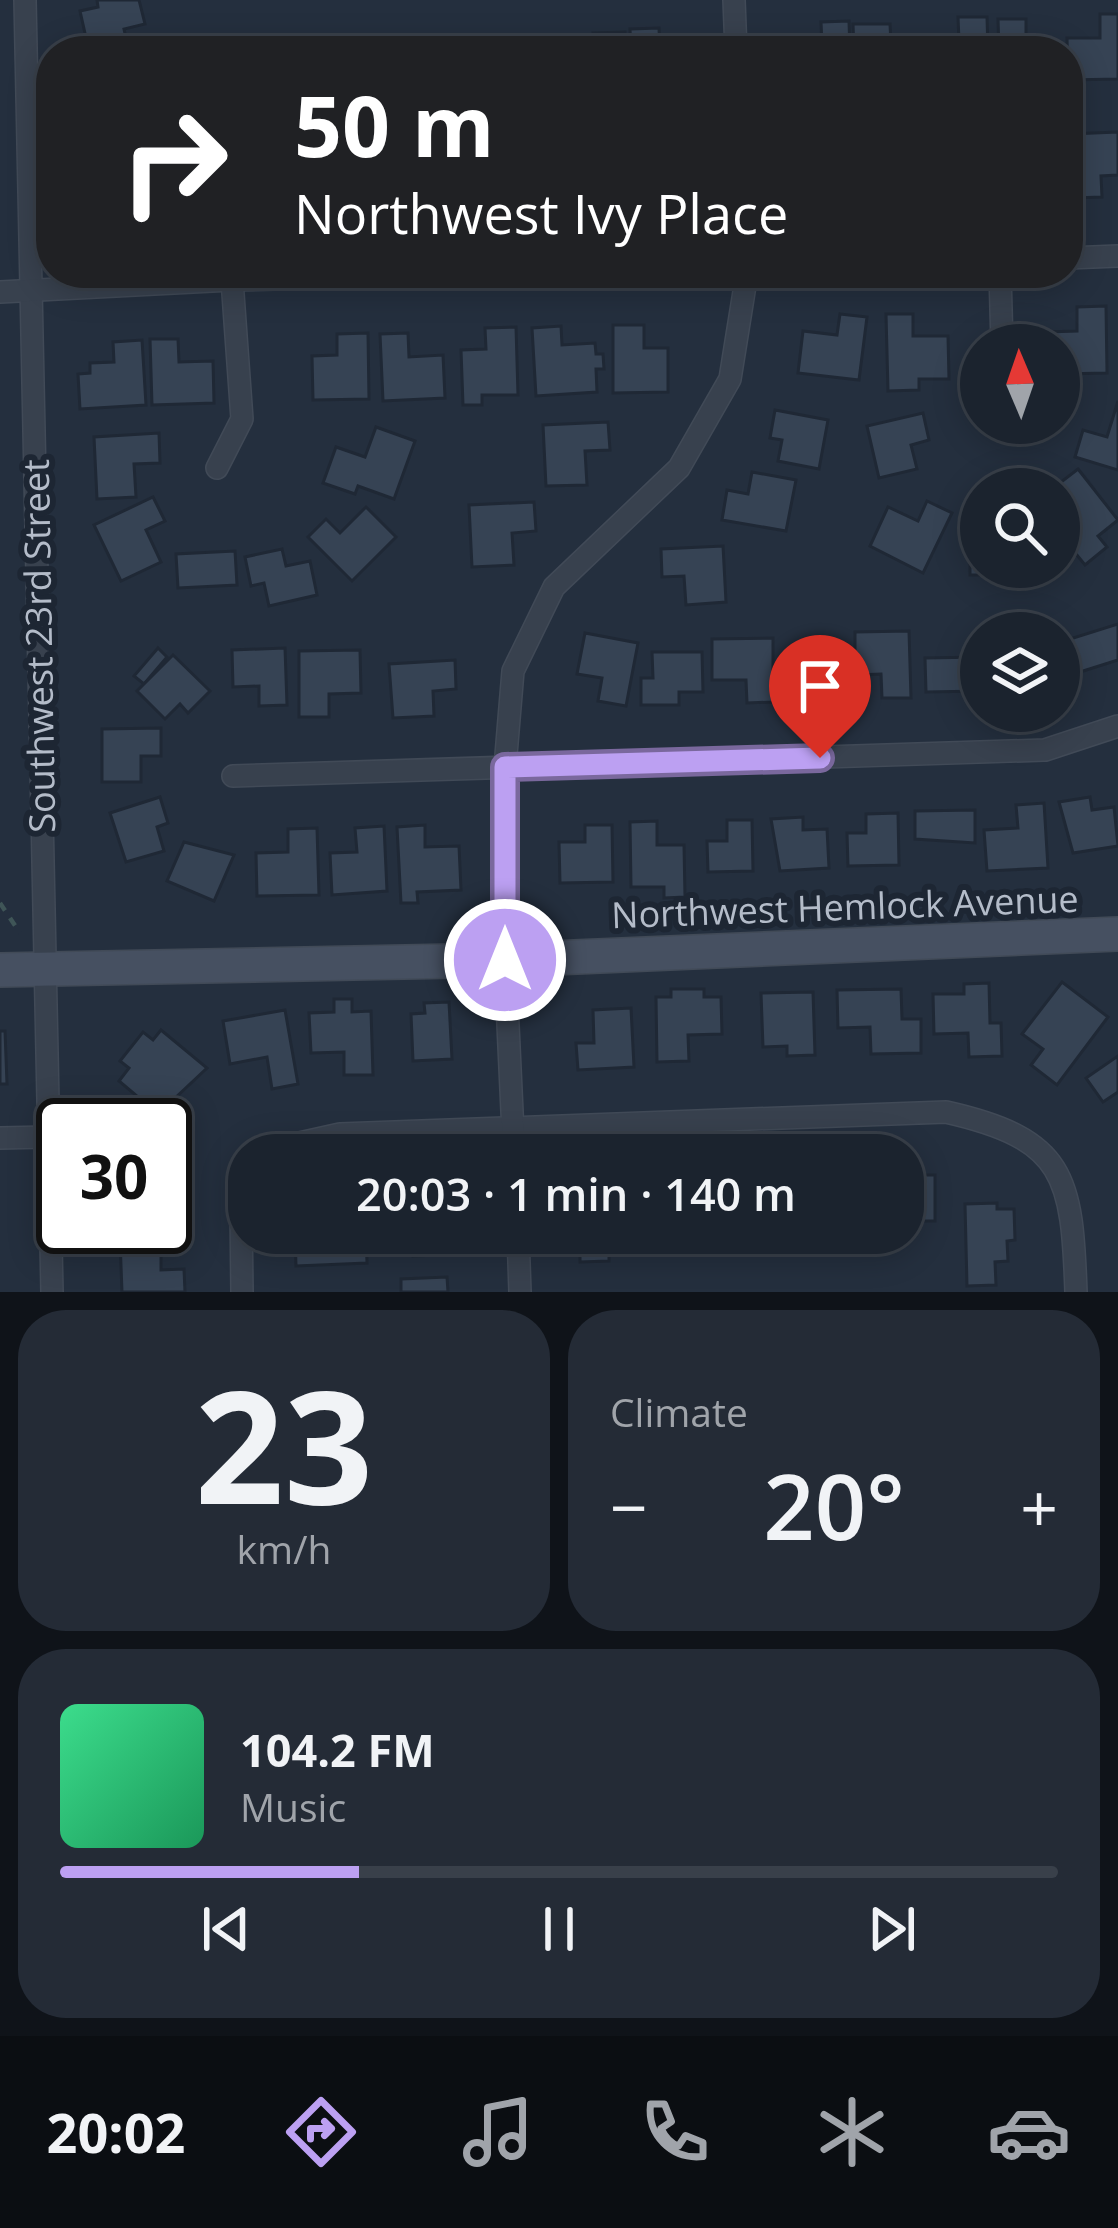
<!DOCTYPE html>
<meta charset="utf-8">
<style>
:root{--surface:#1b232e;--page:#242b36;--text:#f1f3f6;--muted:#a0a4aa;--line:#39404a;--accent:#bca0f2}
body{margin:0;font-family:"Open Sans",sans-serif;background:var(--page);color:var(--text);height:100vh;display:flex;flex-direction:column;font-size:45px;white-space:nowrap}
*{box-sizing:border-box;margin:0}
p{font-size:39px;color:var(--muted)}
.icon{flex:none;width:66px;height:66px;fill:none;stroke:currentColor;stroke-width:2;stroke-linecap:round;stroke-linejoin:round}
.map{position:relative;height:1292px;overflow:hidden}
.details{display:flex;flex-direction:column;gap:18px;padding:18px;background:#0f1319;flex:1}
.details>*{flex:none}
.hud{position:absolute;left:36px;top:36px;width:1047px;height:252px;border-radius:48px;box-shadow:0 6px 30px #0003,0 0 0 3px var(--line);background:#202124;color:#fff;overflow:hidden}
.needle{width:78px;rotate:358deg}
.buttons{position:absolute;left:960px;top:324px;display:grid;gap:24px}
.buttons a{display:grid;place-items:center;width:120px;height:120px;border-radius:50%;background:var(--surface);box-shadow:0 6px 30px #0003,0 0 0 3px var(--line);font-size:60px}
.speed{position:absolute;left:36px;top:1098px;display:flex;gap:24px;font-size:60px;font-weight:700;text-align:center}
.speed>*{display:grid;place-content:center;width:156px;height:156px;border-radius:50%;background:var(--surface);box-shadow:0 6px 30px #0003,0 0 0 3px var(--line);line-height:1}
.speed .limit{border:6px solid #111;border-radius:18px;background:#fff;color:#111}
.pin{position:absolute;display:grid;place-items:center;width:102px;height:102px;color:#fff;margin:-123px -51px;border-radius:50% 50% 50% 0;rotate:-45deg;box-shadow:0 0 12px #0007}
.pin .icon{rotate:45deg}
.me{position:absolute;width:132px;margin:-66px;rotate:0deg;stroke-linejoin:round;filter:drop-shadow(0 0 9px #0008)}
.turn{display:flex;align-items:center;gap:42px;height:252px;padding:0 60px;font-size:54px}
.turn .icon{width:156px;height:156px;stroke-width:2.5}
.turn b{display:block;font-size:84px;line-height:102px}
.big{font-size:90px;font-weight:600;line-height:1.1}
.details .card{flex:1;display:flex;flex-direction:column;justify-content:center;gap:18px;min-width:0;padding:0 42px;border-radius:48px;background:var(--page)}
.details .dial{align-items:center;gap:0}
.dial b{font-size:156px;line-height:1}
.song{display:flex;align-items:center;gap:36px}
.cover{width:144px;height:144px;border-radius:18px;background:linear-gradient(135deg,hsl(150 70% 55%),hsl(150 70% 35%))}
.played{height:12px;border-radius:6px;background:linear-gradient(90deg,var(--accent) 30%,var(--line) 30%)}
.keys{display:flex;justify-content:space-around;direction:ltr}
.heat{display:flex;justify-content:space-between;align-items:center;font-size:66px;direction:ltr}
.details .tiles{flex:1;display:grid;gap:18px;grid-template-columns:1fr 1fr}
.card:last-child{grid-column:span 2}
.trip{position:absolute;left:228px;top:1134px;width:696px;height:120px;border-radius:48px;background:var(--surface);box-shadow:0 6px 30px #0003,0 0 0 3px var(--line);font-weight:600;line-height:120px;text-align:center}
.menu{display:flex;height:192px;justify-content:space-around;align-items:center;background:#0b0e12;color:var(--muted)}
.menu .icon{width:84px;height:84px}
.menu .active{color:var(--accent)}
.menu b{font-size:54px;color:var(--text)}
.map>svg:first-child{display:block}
</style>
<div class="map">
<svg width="1118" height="1292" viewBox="0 0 1118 1292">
<rect width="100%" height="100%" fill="#242f3e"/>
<g fill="#364354" stroke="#1f2835" stroke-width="3">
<path d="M97 0H139L145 24 124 29 129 51H89L80 11 98 7Z"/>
<path d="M1100 14H1118V79L1068 80 1067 38H1100Z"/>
<path d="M958 17H987L988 51H927V42L959 41Z"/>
<path d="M998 19H1026V42H1060V51H999Z"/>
<path d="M849 21 850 51H791V45H822L821 22Z"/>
<path d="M853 24H890L891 44 917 43V51H854Z"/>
<path d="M659 28 660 51H631L630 29Z"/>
<path d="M625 32V51H594L593 33Z"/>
<rect x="494" y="35" width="28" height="16"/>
<rect x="456" y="37" width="29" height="14"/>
<path d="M386 39V51H356V41Z"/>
<path d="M343 42V51H316L315 43Z"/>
<path d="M1118 132V175L1101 176 1102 197 1073 198 1070 134Z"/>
<path d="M1106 306 1107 373 1059 374V345H1046V332L1077 331V307Z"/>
<path d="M840 314 867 317 859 380 798 373 803 331 837 335Z"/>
<path d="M886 314H913V336H948L949 379H919V390L888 391Z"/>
<path d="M613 325H644V348H668V392L613 393Z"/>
<path d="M561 326 562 345 595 343 596 354H603L604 369H596L597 392 536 396 532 328Z"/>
<path d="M516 327 518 395H482V405H463L461 350 486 349 485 328Z"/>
<path d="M368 333 369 399 313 400 312 356 337 355V334Z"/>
<path d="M408 333 409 357 443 355 445 398 383 401 380 334Z"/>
<path d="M150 339H178L179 362 213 361 214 403 152 405Z"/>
<path d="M142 340 146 405 80 409 78 374 90 373V363L114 362 113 342Z"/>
<path d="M1118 401V470L1075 457 1083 430 1107 437Z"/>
<path d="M775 410 828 420 819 469 778 461 782 440 770 438Z"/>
<path d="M923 413 929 440 911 445 917 469 879 478 867 426Z"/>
<path d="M608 422 610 450 585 451 587 485 546 486 543 425Z"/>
<path d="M376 427 415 441 394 499 358 486 355 494 323 483 336 447 365 457Z"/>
<path d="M159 433 160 463 134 464 136 497 97 499 94 437Z"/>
<path d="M1078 469 1118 520 1098 536 1107 547 1085 565 1059 533V514L1067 508 1059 489H1052Z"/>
<path d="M752 472 796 480 786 531 722 520 727 490 748 494Z"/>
<path d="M153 497 165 521 146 530 161 562 121 581 94 525Z"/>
<path d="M927 501 952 513 923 573 870 546 888 507 918 521Z"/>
<path d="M534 502 536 531 512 533 514 565 472 567 469 505Z"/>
<path d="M366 507 396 537 352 581 308 537 326 519 340 533Z"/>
<path d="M970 516H981V567H1024V575H970Z"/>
<path d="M723 546 726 602 686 605 684 576 662 577 661 549Z"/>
<path d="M282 549 286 566 310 561 317 595 269 606 264 583 251 586 245 557Z"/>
<path d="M235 551 237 585 178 588 176 554Z"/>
<path d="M1118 624V660L1080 672 1070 639Z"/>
<path d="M909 631 911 698H882L881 674 855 675V632Z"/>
<path d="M585 633 638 643 626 706 598 701 602 678 577 674Z"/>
<path d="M773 638V702L747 703 746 680H712V639Z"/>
<path d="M158 648 167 657 144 684 134 676Z"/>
<path d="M285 648 287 705 259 706V686L233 687 232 650Z"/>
<path d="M360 650 361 693 329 694V717H299V651Z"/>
<path d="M652 652H702L703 692H679V705H641V678H653Z"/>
<path d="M173 655 210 691 188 713 180 704 165 719 137 691Z"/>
<path d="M981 657V691L926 692 925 658Z"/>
<path d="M455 660 456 689 433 691 434 716 393 718 389 664Z"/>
<path d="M841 665 842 699 785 700 784 667Z"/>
<path d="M161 728V756H141V782H102V729Z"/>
<path d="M160 797 168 823 157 827 164 851 126 862 110 813Z"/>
<path d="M1090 797 1092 810 1114 807 1118 846 1073 853 1059 802Z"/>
<path d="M1044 803 1048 868 987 871 984 830 1018 828 1016 805Z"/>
<path d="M975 810V843L915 839V811Z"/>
<path d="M898 813 899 865 848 866 847 833H866V814Z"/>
<path d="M803 817V830L827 829 829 868 780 871 771 819Z"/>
<path d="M727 820H752L753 871 708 872 707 841H727Z"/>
<path d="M657 821V845H684L685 897 664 898V887H631L630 822Z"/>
<path d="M425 825V847L459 846 461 890 417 892 418 903H401L397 827Z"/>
<path d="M585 825H612L613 882 560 883 559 842H585Z"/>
<path d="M384 826 387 891 332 895 330 853 357 852 355 828Z"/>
<path d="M317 828 319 895 257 896 256 853 288 852V829Z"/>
<path d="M184 842 234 855 214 901 167 881Z"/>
<path d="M1062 982 1108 1017 1057 1085 1031 1065 1043 1049 1022 1034Z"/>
<path d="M989 983 990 1023H1001L1002 1056 969 1057 968 1033 934 1034 933 994H964V984Z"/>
<path d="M671 989H704V997H721L722 1034 688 1035 689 1061 657 1062 656 997H671Z"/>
<path d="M901 989 902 1019H921V1053L871 1054 870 1027 838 1028 837 990Z"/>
<path d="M813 992 815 1055 787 1056V1046L763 1047 761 993Z"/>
<path d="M334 999H352V1012L371 1011 373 1075H344V1052L311 1053 309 1013 334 1012Z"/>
<path d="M449 1002 452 1059 413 1061 411 1014 425 1013 424 1003Z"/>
<path d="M631 1008 634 1067 578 1070 576 1043H594L593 1010Z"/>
<path d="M285 1010 298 1084 272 1089 267 1057 230 1064 223 1021Z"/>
<path d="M161 1030 207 1068 158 1114 119 1081 129 1068 120 1061 143 1032 153 1040Z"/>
<path d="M0 1031H5L7 1084H0Z"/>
<path d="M1118 1056V1092L1103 1102 1086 1078Z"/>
<rect x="903" y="1175" width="32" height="46"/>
<path d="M997 1203V1209H1014L1015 1240 1007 1241 1008 1261 995 1262 996 1285 967 1286 965 1204Z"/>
<path d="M295 1233H366L367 1263 296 1266Z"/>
<path d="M399 1233H464L465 1254 413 1256 412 1243H399Z"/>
<path d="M580 1233H609V1261L580 1262Z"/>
<path d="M675 1233H737V1240L675 1242Z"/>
<path d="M763 1233H834V1243L763 1244Z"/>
<path d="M161 1239V1270L184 1269 185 1292H122L120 1240Z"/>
<path d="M447 1277 448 1292H401V1279Z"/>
</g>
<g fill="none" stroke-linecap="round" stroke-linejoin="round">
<g stroke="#414a57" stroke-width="24">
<g id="street">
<path d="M25 0 52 1292"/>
<path d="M734 0 736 51"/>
<path d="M1068 258 1118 256"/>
<path d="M1000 273 1002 345"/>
<path d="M0 292 232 280 538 273"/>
<path d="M1005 423V430"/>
<path d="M217 468 242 419 232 280"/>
<path d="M233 776 1045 750 1118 726"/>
<path d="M0 1138 48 1137"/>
<path d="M276 1155 286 1146 340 1134 946 1112C1066 1139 1072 1177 1076 1292"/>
<path d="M514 1155 505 960V767L513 671 554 587 679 468 730 379 747 273"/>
<path d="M518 1233 520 1292"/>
<path d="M242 1292 241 1210 249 1188"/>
</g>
</g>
<g stroke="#414a57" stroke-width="36">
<path id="secondary" d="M0 970 505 960 1118 934"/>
</g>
<path stroke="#3f5557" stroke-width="4.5" stroke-dasharray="9 9" stroke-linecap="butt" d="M0 903 20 933"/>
<use href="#street" stroke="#38414e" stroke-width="21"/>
<use href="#secondary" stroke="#465061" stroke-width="33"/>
</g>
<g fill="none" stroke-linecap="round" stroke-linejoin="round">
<g stroke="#7a689d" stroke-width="30">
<path id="route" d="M505 960V767L820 758"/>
</g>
<use href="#route" stroke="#bca0f2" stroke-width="21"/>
</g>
<g text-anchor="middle" stroke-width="12" stroke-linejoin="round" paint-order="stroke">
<g font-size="36" fill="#b4bcc9" stroke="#1d2633">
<text transform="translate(39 646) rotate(-91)" y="13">Southwest 23rd Street</text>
<text transform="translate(845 907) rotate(-2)" y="13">Northwest Hemlock Avenue</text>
</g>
</g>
</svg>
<div class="buttons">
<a><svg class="needle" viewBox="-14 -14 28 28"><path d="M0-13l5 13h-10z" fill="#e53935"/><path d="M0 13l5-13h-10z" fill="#a0a4aa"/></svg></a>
<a><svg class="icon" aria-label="search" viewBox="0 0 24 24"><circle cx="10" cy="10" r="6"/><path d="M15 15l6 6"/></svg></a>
<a><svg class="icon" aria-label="layers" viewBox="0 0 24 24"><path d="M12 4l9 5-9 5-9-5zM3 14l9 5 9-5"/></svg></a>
</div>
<div class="speed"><div class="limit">30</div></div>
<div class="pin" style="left:820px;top:758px;background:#d93025"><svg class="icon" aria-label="arrive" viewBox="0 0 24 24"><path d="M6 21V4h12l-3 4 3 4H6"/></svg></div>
<svg class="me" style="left:505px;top:960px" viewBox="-20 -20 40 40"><circle r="17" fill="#bca0f2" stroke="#fff" stroke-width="3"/><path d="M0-11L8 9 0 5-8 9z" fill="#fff"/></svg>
<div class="trip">20:03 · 1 min · 140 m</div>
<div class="hud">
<div class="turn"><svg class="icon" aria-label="right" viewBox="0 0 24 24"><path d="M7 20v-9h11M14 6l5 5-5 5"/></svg><div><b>50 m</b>Northwest Ivy Place</div></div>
</div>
</div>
<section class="details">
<div class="tiles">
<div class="card dial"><b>23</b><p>km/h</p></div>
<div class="card"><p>Climate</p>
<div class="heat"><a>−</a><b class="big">20°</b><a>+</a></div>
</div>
<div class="card">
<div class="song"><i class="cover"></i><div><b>104.2 FM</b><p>Music</p></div></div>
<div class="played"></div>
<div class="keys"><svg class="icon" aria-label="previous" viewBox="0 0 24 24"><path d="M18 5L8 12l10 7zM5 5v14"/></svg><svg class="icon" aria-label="pause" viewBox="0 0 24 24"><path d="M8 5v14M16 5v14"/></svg><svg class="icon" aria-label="next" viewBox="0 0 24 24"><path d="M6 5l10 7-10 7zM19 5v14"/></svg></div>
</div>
</div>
</section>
<nav class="menu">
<b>20:02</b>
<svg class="icon active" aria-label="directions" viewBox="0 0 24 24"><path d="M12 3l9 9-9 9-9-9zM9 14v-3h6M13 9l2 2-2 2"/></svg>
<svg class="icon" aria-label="music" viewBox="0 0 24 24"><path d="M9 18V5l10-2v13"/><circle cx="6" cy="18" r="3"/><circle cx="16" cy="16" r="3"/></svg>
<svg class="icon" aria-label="phone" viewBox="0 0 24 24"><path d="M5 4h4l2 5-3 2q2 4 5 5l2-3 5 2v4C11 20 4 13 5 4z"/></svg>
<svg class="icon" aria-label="climate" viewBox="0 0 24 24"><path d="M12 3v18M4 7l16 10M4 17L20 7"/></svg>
<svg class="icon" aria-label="car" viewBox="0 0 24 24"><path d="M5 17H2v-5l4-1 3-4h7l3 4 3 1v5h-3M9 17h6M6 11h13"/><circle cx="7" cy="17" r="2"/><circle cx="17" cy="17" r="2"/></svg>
</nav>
